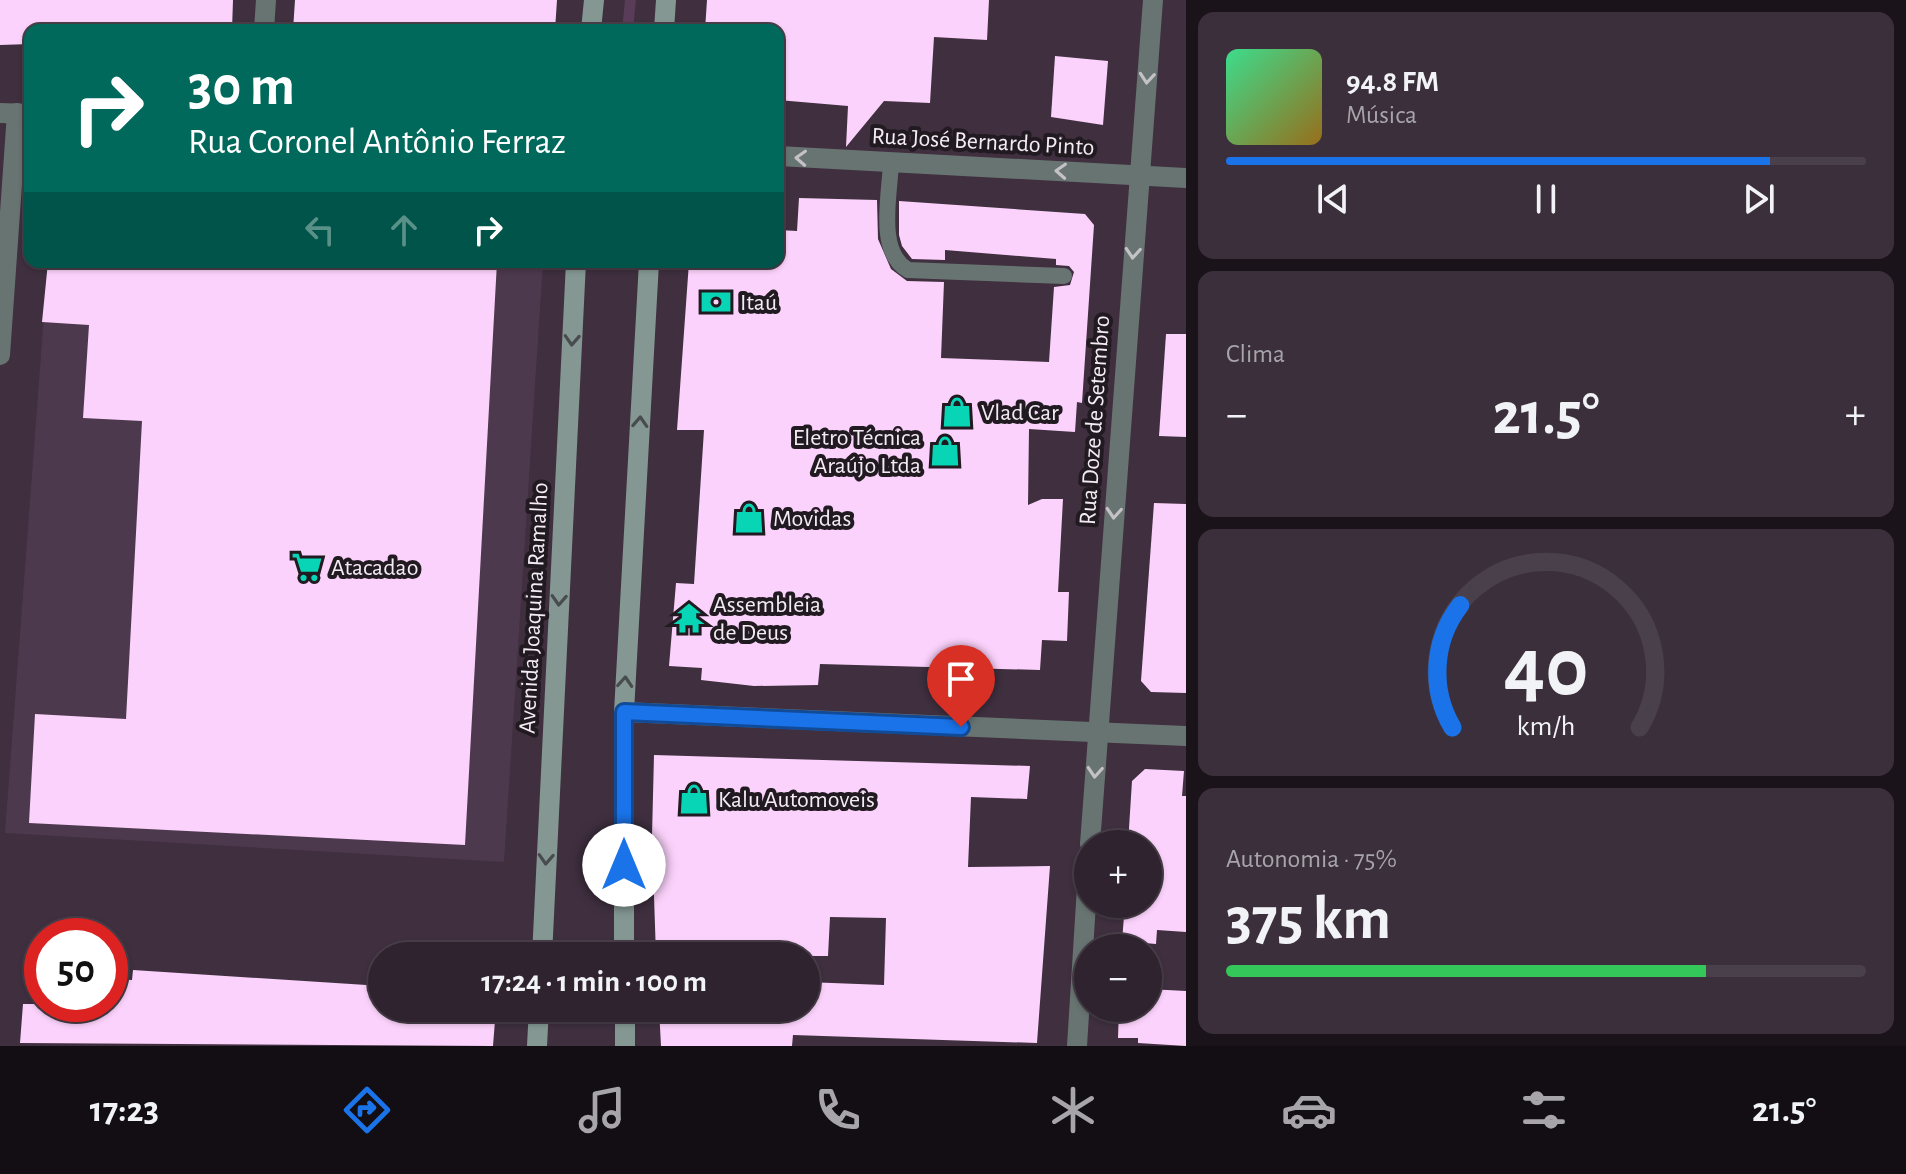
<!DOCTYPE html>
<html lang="pt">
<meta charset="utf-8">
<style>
:root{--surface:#2f232f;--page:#3b2f3b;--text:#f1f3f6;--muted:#a7a4aa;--line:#4a404b;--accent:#1a73e8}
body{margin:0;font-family:"Alegreya Sans",sans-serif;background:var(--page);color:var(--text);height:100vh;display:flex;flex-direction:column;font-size:30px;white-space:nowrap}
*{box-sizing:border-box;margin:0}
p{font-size:26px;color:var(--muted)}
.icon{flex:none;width:44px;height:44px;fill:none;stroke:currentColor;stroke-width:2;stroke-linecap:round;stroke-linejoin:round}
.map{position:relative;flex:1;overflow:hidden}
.drawer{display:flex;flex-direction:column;gap:12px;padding:12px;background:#1a131a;width:720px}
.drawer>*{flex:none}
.hud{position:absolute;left:24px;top:24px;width:760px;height:244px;border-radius:16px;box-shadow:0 2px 6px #0004,0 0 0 2px var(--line);background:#00695c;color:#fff;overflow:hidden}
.fabs{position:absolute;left:1074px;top:830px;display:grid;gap:16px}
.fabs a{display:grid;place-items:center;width:88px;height:88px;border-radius:50%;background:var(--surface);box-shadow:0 2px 6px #0004,0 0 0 2px var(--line);font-size:40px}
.speed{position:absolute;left:24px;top:918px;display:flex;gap:16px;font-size:40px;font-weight:700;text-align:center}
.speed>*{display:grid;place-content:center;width:104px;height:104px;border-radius:50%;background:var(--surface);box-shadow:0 2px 6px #0004,0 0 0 2px var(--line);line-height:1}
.speed .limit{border:12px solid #d22;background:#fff;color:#111}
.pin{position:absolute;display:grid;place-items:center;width:68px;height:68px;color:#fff;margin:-82px -34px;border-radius:50% 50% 50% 0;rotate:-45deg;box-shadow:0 0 8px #0007}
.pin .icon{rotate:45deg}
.me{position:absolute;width:88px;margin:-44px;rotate:0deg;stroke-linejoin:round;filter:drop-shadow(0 0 6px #0008)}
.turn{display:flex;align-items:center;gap:28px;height:168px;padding:0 32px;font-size:36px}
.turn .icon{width:104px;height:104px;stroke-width:2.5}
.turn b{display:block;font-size:56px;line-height:68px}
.lanes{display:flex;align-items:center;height:76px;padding:0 32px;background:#0003;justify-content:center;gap:40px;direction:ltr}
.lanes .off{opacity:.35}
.big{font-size:60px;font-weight:600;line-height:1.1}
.drawer .widget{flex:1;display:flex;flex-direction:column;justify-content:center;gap:12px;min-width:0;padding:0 28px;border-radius:16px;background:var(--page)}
.drawer .dial{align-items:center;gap:0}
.dial svg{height:208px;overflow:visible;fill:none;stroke:var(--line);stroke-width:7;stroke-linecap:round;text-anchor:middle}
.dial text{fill:var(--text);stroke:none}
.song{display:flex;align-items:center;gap:24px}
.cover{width:96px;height:96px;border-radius:12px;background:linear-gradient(135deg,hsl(150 70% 55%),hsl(40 70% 35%))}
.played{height:8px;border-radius:4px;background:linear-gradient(90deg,var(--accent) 85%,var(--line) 85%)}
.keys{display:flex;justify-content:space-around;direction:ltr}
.heat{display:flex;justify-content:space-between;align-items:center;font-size:44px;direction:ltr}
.charge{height:12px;border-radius:6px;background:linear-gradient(90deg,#34c759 75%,var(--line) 0)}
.trip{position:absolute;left:368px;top:942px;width:452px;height:80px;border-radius:40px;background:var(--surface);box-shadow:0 2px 6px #0004,0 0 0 2px var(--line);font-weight:600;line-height:80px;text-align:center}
.tabs{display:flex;height:128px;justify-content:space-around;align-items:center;background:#130e13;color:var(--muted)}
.tabs .icon{width:56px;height:56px}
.tabs .active{color:var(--accent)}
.tabs b{font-size:36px;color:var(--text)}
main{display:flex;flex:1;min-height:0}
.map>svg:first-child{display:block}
</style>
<main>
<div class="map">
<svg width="1186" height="1046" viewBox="0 0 1186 1046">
<rect width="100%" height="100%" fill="#3f2f3f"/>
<path fill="#4d394d" d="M48 262H543L504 862 5 833Z"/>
<path fill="#583c58" d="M625 0H636L633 30H622Z"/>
<g fill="#fbd2fb">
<path d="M0 0H233L232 30H30V44L0 45Z"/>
<path d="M295 0H557L555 30 455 24 454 30H293Z"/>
<path d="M707 0H989L987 40 934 37 930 103 884 101 846 147 848 106 778 100V30H705Z"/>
<path d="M1055 56 1108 61 1103 125 1051 117Z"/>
<path d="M799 198 877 200 878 239 891 269 907 281 944 282 941 358 1049 362 1054 287 1070 285 1074 272 1069 266 1056 265V259L945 250V260L912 259 902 246 899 235V201L1085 214 1094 225 1082 403 1077 402 1075 432 1029 429 1028 505 1042 499H1063L1058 592H1069L1067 641 1042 640 1040 670 820 664 818 685 754 686 701 680 702 668 669 666 676 583 694 584 704 430H677L689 262H778V230L797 231Z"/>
<path d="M48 262H497L465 845 29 823 35 714 126 719 142 421 83 418 89 325 42 322Z"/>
<path d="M1166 334H1186V437L1159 436Z"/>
<path d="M1154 503 1186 504V693L1151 692 1141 681Z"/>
<path d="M654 755 1030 766 1027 799 971 797 968 867 1050 866 1037 1043 793 1035 792 1046H661L659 1008H806V982L884 985 886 918 830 917 828 956H656L652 836Z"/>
<path d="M1145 769 1184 771 1182 796H1186V932L1157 930 1156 944 1122 941 1125 904H1148V844H1128L1132 781Z"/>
<path d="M133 970 382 986V1008H496L493 1046 20 1043 23 1004H110V979L132 980Z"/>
<path d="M1148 989 1186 991V1046L1138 1043V1038H1118L1119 1008H1148Z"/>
</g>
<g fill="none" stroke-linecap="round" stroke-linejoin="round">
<path stroke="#687471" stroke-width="16" d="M891 162C890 194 876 252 908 270L1064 276"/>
<g stroke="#687471" stroke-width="20">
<path d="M264 30 266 0"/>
<path d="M0 355 17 113"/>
<path d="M624 712 1186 736"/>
</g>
<g stroke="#687471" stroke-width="20">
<path d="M0 113 30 114"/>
<path d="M778 156 1186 178"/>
<path d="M1090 844 1153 0"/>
<path d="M1077 1046 1088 871"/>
</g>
<g stroke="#849792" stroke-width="20">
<path d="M591 30 594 0"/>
<path d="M664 30 666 0"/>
<path d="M542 956 576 262"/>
<path d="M624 956V712L649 262"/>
<path d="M625 1008V1046"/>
<path d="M537 1046 539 1008"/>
</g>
</g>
<defs><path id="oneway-chevron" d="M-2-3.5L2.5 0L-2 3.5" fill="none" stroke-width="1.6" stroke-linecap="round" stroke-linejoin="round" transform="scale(2)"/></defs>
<g stroke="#c4c1c7">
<use href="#oneway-chevron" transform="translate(1147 78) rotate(95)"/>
<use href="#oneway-chevron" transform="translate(801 158) rotate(-177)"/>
<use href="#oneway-chevron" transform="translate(1061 171) rotate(-177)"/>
<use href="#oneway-chevron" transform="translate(1133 253) rotate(94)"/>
<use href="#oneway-chevron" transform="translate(1114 513) rotate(94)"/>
<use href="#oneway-chevron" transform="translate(1095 772) rotate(94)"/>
</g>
<g stroke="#494c4e">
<use href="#oneway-chevron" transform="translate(572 340) rotate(93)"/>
<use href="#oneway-chevron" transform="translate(640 422) rotate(-87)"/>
<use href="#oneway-chevron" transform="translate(559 600) rotate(93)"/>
<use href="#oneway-chevron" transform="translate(625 682) rotate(-86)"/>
<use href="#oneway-chevron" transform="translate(546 859) rotate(93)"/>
</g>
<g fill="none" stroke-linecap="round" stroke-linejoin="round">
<g stroke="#114b97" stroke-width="20">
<path id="route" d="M624 865V712L961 727"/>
</g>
<use href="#route" stroke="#1a73e8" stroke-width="14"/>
</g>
<defs>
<g id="bank-bare" transform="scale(2.4)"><path d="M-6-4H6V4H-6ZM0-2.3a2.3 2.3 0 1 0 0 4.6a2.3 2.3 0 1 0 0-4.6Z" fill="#08d5b5" stroke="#211a21" stroke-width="2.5" paint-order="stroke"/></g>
<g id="shop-bare" transform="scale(2.4)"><path d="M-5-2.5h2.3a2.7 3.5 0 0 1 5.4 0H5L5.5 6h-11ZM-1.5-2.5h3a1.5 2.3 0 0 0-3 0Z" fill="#08d5b5" stroke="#211a21" stroke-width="2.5" paint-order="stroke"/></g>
<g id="supermarket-bare" transform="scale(2.4)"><path d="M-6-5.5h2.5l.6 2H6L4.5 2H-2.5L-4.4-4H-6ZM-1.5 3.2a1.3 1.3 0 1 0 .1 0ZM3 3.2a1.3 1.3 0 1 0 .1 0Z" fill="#08d5b5" stroke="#211a21" stroke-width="2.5" paint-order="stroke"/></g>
<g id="temple-bare" transform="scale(2.4)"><path d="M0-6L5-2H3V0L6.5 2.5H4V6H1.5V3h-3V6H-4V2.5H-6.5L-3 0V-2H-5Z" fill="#08d5b5" stroke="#211a21" stroke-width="2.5" paint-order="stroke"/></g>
</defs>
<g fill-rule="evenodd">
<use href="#bank-bare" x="716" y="302"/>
<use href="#shop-bare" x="957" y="412"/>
<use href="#shop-bare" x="945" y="451"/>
<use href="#shop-bare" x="749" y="518"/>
<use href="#supermarket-bare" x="307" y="567"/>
<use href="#temple-bare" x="689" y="618"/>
<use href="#shop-bare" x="694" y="799"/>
</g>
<g text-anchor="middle" stroke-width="8" stroke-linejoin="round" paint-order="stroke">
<g font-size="24" fill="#f5ebf5" stroke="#211a21">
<text transform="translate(983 141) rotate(3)" y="8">Rua José Bernardo Pinto</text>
<text transform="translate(1094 420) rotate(-86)" y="8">Rua Doze de Setembro</text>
<text transform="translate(533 608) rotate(-87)" y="8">Avenida Joaquina Ramalho</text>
</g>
<g font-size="24" fill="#f5ebf5" stroke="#211a21" text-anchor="start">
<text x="740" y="310">Itaú</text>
<text x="981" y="420">Vlad Car</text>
<text x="921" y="445" text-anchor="end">Eletro Técnica<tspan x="921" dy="28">Araújo Ltda</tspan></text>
<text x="773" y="526">Movidas</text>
<text x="331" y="575">Atacadao</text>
<text x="713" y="612">Assembleia<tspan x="713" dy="28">de Deus</tspan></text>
<text x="718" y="807">Kalu Automoveis</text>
</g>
</g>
</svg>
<div class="fabs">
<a>+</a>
<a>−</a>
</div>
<div class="speed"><div class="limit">50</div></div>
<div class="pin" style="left:961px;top:727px;background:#d93025"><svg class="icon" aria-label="arrive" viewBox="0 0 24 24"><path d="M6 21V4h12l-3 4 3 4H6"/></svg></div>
<svg class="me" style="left:624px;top:865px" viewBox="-20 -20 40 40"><circle r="19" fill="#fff"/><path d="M0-13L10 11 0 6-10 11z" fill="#1a73e8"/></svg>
<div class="trip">17:24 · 1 min · 100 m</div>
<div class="hud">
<div class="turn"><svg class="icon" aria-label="right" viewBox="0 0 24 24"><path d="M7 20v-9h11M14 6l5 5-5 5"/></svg><div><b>30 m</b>Rua Coronel Antônio Ferraz</div></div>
<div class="lanes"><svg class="icon off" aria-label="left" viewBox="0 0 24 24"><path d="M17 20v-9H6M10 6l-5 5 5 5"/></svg><svg class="icon off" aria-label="ahead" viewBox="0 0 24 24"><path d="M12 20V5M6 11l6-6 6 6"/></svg><svg class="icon" aria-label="right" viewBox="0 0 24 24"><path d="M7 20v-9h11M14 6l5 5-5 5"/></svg></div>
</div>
</div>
<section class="drawer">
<div class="widget">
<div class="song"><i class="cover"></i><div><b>94.8 FM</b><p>Música</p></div></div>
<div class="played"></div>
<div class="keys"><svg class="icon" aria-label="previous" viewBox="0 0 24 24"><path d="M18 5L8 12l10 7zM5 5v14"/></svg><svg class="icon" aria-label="pause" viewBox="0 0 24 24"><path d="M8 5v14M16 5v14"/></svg><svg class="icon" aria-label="next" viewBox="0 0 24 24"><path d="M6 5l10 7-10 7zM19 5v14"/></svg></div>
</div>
<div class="widget"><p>Clima</p>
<div class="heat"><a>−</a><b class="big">21.5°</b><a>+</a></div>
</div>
<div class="widget dial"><svg viewBox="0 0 100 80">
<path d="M14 69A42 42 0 1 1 86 69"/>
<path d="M14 69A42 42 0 0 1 17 22" stroke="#1a73e8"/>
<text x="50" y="56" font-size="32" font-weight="700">40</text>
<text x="50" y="72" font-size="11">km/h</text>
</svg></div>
<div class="widget"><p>Autonomia · 75%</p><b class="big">375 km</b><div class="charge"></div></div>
</section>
</main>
<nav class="tabs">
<b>17:23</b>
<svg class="icon active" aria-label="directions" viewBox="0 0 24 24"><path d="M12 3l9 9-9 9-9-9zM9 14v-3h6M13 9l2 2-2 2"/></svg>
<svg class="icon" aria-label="music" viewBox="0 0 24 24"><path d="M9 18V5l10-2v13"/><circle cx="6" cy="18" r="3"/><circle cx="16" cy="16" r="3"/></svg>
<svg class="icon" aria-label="phone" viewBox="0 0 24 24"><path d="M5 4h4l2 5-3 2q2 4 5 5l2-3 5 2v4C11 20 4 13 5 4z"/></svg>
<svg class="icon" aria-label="climate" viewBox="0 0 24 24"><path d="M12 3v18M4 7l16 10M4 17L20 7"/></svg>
<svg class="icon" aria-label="car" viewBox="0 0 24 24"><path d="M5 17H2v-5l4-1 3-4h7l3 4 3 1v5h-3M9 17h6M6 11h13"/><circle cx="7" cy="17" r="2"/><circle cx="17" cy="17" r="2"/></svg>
<svg class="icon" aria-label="filters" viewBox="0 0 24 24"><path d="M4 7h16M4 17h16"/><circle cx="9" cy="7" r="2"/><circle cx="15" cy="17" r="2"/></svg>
<b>21.5°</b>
</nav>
